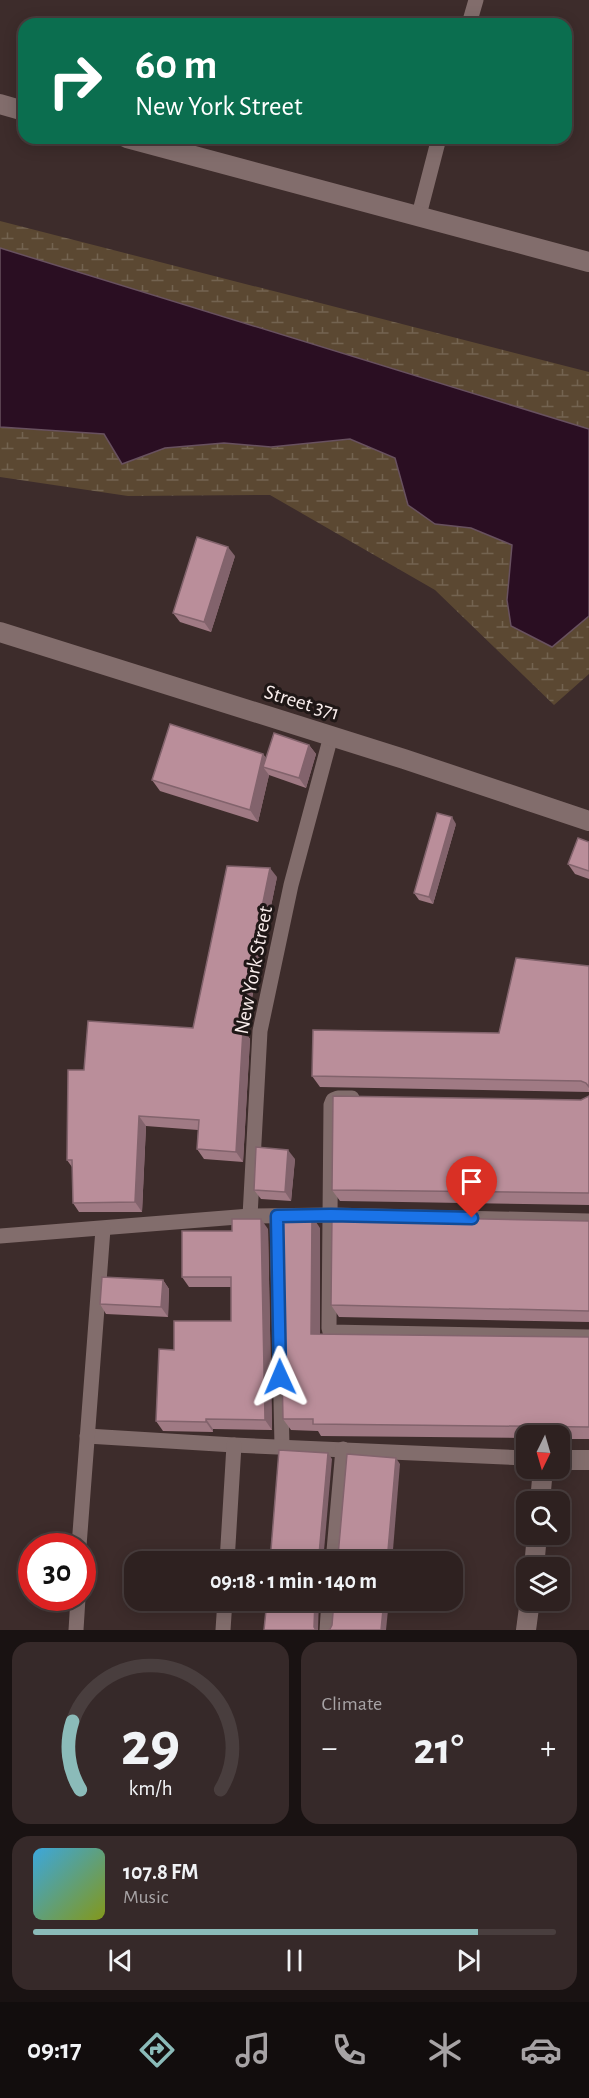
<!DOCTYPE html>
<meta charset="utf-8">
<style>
:root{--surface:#2e2120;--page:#362929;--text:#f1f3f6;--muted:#a7a3a5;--line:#493e3e;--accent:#8bbbb9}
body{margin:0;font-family:"Alegreya Sans",sans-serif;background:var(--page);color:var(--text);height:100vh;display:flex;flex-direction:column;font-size:22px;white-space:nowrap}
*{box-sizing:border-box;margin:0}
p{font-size:20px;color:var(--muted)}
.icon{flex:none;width:33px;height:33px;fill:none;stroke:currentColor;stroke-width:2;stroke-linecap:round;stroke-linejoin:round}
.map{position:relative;height:1630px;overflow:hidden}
.panel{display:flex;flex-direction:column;gap:12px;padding:12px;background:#191212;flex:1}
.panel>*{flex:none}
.guide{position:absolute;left:18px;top:18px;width:554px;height:126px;border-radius:18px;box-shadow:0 3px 15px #0003,0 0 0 2px var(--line);background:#0b6e4f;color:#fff;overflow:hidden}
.needle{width:39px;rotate:185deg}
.fabs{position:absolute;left:516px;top:1425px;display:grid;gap:12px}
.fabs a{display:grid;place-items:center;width:54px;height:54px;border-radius:12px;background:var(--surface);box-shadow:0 3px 15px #0003,0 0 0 2px var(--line);font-size:30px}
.speed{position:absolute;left:18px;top:1533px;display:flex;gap:12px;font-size:30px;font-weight:700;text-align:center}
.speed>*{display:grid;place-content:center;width:78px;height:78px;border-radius:50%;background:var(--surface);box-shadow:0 3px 15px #0003,0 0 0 2px var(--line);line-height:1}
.speed .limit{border:9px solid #d22;background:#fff;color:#111}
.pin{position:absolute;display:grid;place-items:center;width:51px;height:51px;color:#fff;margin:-62px -26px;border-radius:50% 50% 50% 0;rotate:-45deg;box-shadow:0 0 6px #0007}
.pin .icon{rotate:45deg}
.me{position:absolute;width:66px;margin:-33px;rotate:359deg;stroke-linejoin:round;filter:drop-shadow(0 0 4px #0008)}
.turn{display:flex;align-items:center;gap:21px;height:126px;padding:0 18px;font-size:27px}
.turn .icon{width:78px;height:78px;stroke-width:2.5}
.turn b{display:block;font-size:42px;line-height:51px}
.big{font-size:45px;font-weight:700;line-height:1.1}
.panel .tile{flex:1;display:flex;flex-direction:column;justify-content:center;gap:9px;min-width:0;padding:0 21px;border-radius:18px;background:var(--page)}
.panel .dial{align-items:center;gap:0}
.dial svg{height:156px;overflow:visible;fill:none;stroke:var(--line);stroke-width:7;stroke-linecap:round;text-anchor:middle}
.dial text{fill:var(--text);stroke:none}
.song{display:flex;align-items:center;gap:18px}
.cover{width:72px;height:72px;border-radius:9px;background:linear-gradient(135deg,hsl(200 70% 55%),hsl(70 70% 35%))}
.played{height:6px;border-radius:3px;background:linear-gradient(90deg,var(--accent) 85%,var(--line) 85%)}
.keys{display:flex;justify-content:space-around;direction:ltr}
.heat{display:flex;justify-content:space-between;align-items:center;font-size:33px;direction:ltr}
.panel .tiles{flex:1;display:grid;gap:12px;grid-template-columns:1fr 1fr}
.tile:last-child{grid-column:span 2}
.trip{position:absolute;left:124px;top:1551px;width:339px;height:60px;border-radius:18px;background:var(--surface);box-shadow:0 3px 15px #0003,0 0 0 2px var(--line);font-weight:700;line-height:60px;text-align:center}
.menu{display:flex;height:96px;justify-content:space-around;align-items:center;background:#120d0d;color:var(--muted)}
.menu .icon{width:42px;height:42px}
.menu .on{color:var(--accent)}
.menu b{font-size:27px;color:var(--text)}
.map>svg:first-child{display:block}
</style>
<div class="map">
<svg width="589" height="1630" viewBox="0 0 589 1630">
<defs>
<pattern id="wetland-marsh" width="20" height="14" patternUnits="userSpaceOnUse" patternTransform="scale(1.5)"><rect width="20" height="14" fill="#5b4832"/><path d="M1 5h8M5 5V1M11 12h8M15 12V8" fill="none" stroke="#736350"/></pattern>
</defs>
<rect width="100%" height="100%" fill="#3d2c2b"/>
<path fill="url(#wetland-marsh)" d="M0 221 589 372V674L554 705 435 590 270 495 128 496 0 477Z"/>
<path fill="#2a0e22" stroke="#68515f" stroke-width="1.5" d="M0 248 589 429V616L552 647 511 626 507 600 512 545 471 528 435 524 408 505 395 458 350 439 271 447 224 443 165 448 122 464 104 434 0 427Z"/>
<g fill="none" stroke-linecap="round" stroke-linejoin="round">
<g stroke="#826d6c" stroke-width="15">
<path d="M469 24 476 0"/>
<path d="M419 215 439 138"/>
<path d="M352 1098H338L333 1100 331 1105 329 1328 330 1332 589 1337"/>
<path d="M250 1216 260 1031 291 885 331 736"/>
<path d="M277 1216 282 1446"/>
<path d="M0 1236 250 1216 331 1215 589 1221"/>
<path d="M87 1436 234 1445 526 1458"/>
<path d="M79 1546 103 1229"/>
<path d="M227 1562 234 1445"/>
<path d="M333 1562 343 1449"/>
<path d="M76 1630 78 1598"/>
<path d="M223 1630 225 1600"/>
<path d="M327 1630 329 1600"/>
</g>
<g stroke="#826d6c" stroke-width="20">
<path d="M0 104 24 111"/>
<path d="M127 138 589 262"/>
<path d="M0 632 404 759 589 821"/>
<path d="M560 1460H589"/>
<path d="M540 1502 543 1468"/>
<path d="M534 1568 537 1534"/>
<path d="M526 1630 530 1600"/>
</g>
</g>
<g fill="#a07a84">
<path d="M235 556 211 632 180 622 173 613Z"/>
<path d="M309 745 316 754 306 788 269 775 258 822 160 791 152 780 263 754 266 758Z"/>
<path d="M456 824 433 904 419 900 414 893Z"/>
<path d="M589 842V879L575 874 568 864Z"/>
<path d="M277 877 245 1032 250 1039 243 1162 204 1159 197 1149 198 1130 146 1126 142 1212H79L73 1203 72 1167 67 1160 84 1070 193 1028Z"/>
<path d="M589 966V1092L320 1087 312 1076 499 1033Z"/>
<path d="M589 1096V1205L340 1201 332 1190 581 1100Z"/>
<path d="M295 1159 291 1201 261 1199 254 1190Z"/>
<path d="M589 1221V1322L339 1317 331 1305Z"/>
<path d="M320 1228V1334L589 1337V1439H560V1436H526V1438L321 1436 318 1431 291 1430 283 1419Z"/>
<path d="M268 1229 272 1430 213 1429V1432L163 1431 156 1421 174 1350 231 1321V1287H189L182 1277 232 1231Z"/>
<path d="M163 1280 169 1289 168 1317 106 1314 100 1304Z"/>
</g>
<g fill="#82636c">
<path d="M228 547 235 556 211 632 204 622Z"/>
<path d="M309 745 316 754 306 788 299 778Z"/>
<path d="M263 754 271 766 263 767 269 775 258 822 250 810Z"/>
<path d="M452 817 456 824 433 904 429 897Z"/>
<path d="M270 868 277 877 245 1032 250 1039 243 1162 236 1152 237 1029Z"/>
<path d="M139 1116 146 1126 142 1212 135 1202Z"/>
<path d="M288 1150 295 1159 291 1201 285 1192Z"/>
<path d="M312 1216 320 1228V1346L311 1334Z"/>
<path d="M261 1219 268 1229 272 1430 265 1420Z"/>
<path d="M163 1280 169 1289 168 1317 161 1307Z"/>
<path d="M206 1419 213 1429V1432L206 1422Z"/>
<path d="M328 1453 332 1459 323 1562H322L319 1555Z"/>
<path d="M396 1458 400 1464 392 1562H387Z"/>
<path d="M315 1600H319L318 1630H315L314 1627Z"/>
<path d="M384 1600H389L386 1630H381Z"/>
</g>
<g fill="#ba8e9a" stroke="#82636c" stroke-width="1.5">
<path d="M197 537 228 547 204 622 173 613Z"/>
<path d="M170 724 263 754 250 810 152 780Z"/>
<path d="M274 733 309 745 299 778 263 767Z"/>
<path d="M437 813 452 817 429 897 414 893Z"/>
<path d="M578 838 589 842V871L568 864Z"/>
<path d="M227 866 270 868 237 1029 243 1030 236 1152 197 1149 199 1120 139 1116 135 1202 73 1203 72 1160H67L68 1070H84L88 1021 193 1028Z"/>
<path d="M516 958 589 966V1087L586 1083 581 1081 312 1076 313 1030 499 1033Z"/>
<path d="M333 1096 581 1100 589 1096V1193L332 1190Z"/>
<path d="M256 1147 288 1150 285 1192 254 1190Z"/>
<path d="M279 1216H312L311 1334 589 1337V1427L313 1424V1419H283Z"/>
<path d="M332 1216 589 1221V1311L331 1305Z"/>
<path d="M232 1219H261L265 1420 206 1419V1422L156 1421 159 1349 174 1350V1321H231V1277H182V1231H232Z"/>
<path d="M102 1277 163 1280 161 1307 100 1304Z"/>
<path d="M279 1450 328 1453 319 1555 322 1562H270Z"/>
<path d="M347 1454 396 1458 387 1562H336L338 1556Z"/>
<path d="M267 1600H315L314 1627 316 1630H264Z"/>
<path d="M334 1600H384L381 1630H329L330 1629 332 1625Z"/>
</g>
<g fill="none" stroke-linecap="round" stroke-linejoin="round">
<g stroke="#114b97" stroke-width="15">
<path id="route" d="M280 1377 277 1216 331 1215 472 1218"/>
</g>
<use href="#route" stroke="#1a73e8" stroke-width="10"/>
</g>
<g text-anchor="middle" stroke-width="6" stroke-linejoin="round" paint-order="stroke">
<g font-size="21" fill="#f9edec" stroke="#1f1716">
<text transform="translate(302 702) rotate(17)" y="7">Street 371</text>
<text transform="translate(253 970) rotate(-79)" y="7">New York Street</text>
</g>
</g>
</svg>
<div class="fabs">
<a><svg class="needle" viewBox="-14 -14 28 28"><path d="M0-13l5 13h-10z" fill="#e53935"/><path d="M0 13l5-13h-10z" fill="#a7a3a5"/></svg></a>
<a><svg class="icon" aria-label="search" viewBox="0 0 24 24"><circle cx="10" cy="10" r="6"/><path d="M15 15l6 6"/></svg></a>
<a><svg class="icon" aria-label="layers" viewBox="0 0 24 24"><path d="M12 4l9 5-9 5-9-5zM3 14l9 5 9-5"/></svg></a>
</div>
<div class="speed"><div class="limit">30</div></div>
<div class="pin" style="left:472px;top:1218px;background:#d93025"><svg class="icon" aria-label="arrive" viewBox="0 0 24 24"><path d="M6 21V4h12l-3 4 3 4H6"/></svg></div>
<svg class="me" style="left:280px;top:1377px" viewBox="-20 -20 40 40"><path d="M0-17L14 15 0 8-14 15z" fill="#1a73e8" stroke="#fff" stroke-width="4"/></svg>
<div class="trip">09:18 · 1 min · 140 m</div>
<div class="guide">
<div class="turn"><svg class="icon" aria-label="right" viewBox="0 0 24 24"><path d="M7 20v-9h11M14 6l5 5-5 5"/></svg><div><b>60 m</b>New York Street</div></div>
</div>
</div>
<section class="panel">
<div class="tiles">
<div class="tile dial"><svg viewBox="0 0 100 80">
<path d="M14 69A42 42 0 1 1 86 69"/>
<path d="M14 69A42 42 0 0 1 10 34" stroke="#8bbbb9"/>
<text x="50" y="56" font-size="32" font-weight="700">29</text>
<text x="50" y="72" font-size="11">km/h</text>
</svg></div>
<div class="tile"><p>Climate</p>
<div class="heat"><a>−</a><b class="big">21°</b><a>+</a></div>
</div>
<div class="tile">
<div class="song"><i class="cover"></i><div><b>107.8 FM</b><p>Music</p></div></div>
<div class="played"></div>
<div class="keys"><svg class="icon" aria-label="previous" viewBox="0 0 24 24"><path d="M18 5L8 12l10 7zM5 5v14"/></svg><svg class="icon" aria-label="pause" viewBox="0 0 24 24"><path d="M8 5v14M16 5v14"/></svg><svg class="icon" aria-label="next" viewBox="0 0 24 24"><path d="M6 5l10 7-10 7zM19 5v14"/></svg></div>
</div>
</div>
</section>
<nav class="menu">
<b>09:17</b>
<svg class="icon on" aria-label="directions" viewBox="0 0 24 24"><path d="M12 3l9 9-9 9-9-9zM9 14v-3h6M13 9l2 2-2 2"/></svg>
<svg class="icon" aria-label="music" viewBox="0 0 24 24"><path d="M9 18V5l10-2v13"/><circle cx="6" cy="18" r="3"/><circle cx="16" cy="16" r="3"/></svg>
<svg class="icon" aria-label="phone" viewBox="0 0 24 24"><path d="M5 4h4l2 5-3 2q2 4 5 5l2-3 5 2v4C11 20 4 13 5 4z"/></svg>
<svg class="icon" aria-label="climate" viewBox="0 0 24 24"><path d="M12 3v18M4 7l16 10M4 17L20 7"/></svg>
<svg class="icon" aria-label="car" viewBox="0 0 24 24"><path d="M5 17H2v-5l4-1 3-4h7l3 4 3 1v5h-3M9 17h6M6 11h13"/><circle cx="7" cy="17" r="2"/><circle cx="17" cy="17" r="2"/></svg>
</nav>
